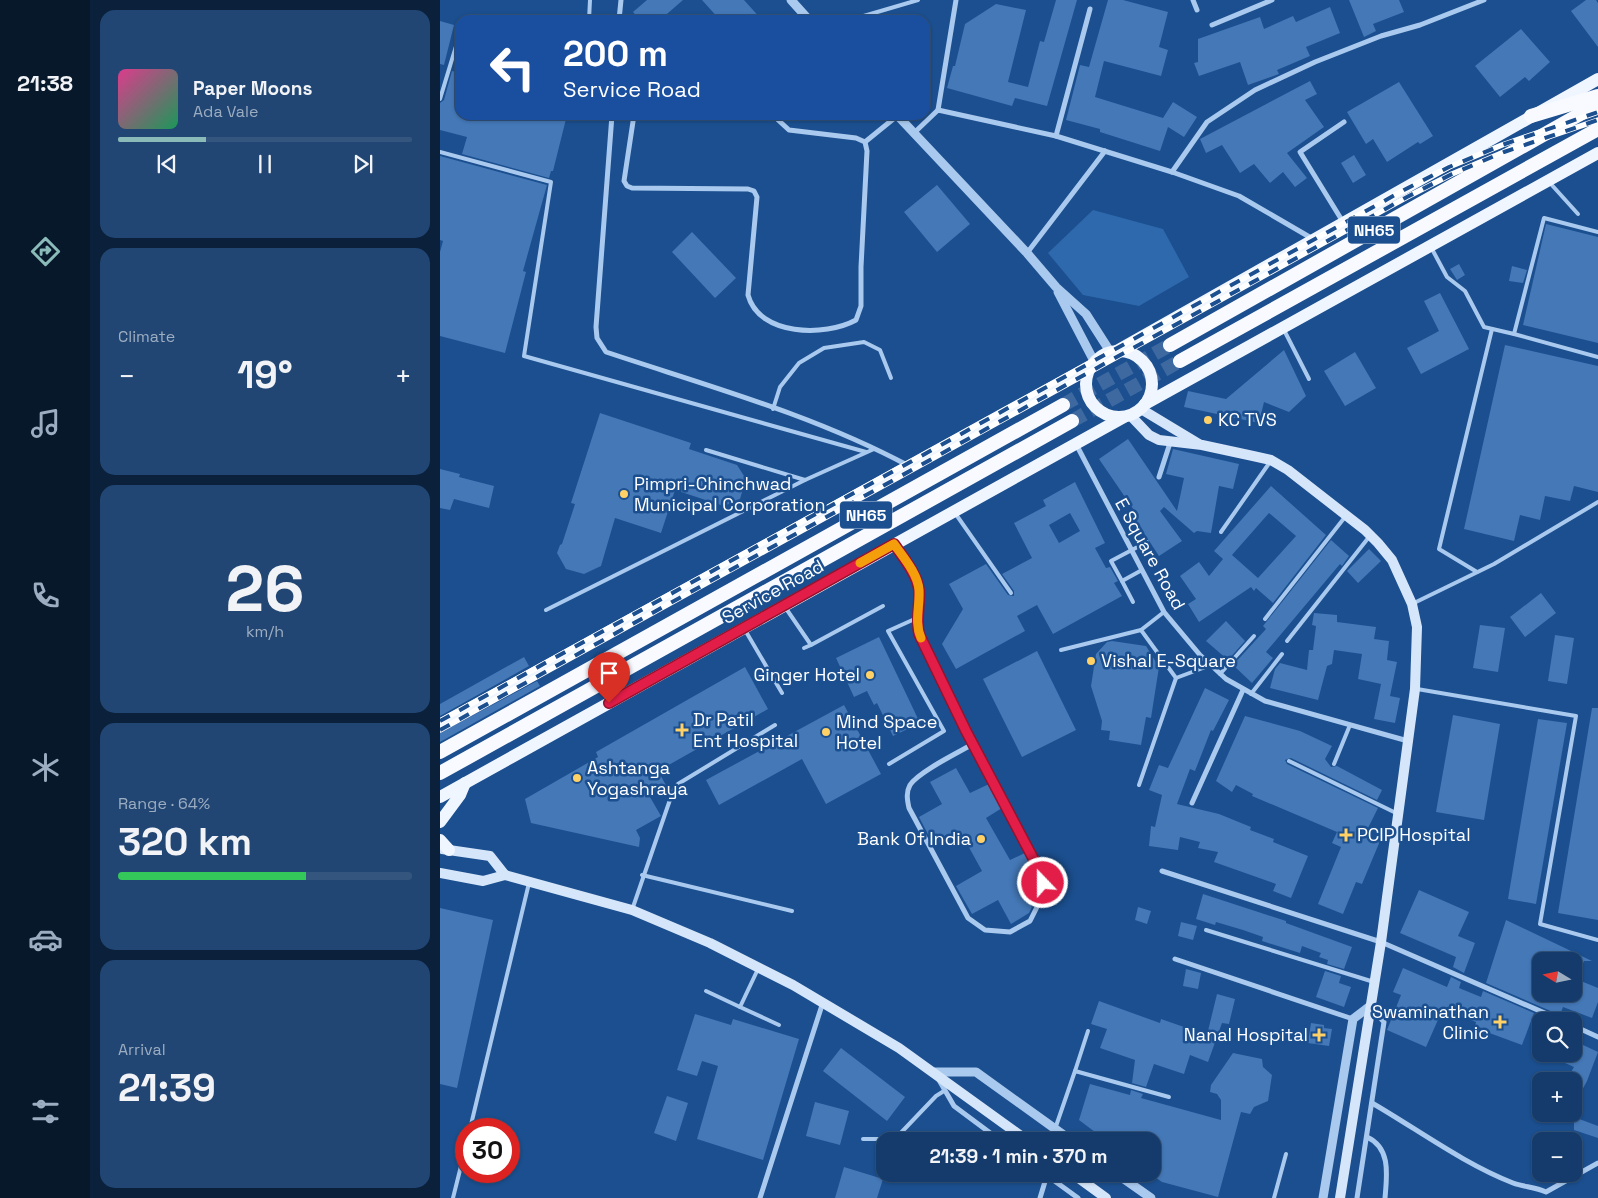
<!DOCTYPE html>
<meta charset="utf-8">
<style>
:root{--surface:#143b6b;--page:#214673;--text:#f1f3f6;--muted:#9dadc1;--line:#33557e;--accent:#8bbbb9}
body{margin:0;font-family:"Space Grotesk",sans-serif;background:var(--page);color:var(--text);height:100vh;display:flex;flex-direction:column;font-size:19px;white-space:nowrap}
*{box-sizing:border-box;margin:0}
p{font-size:16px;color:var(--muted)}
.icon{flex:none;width:28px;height:28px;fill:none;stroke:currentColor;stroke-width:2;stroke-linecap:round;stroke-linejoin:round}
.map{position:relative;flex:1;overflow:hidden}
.sheet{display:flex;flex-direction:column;gap:10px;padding:10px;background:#0b203b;width:350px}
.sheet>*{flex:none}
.top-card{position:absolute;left:15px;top:15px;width:475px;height:105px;border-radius:15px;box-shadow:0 1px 4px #0004,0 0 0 1px var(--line);background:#1a4fa0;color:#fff;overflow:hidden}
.needle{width:32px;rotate:280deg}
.controls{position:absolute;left:1092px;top:952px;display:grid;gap:10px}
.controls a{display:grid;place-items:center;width:50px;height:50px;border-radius:10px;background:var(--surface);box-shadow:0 1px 4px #0004,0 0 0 1px var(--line);font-size:25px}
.speed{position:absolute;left:15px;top:1118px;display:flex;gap:10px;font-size:25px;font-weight:700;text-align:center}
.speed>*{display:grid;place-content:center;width:65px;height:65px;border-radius:50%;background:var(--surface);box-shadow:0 1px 4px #0004,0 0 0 1px var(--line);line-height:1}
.speed .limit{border:8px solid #d22;background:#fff;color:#111}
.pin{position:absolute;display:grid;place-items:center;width:42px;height:42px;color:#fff;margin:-51px -21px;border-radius:50% 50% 50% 0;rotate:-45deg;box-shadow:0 0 5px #0007}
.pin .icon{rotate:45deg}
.me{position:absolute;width:55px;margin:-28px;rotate:338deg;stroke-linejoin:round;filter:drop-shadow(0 0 4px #0008)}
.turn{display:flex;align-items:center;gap:18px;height:105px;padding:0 25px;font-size:22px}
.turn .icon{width:65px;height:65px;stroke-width:2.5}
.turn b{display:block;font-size:35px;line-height:42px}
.big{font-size:38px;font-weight:700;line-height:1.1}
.sheet .tile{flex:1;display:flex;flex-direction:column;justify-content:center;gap:8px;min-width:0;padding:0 18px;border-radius:15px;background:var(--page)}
.sheet .dial{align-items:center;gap:0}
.dial b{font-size:65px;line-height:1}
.song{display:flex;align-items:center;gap:15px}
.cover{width:60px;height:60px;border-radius:8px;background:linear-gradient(135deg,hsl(330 70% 55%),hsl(150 70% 35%))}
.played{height:5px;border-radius:2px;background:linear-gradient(90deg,var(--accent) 30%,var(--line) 30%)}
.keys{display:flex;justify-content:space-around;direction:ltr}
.heat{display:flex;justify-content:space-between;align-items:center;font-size:28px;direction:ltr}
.charge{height:8px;border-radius:4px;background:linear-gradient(90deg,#34c759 64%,var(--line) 0)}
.trip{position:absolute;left:436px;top:1132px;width:285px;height:50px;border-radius:15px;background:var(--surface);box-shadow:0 1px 4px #0004,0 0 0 1px var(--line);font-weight:700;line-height:50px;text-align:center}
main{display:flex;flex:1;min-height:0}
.dock{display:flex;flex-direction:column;width:90px;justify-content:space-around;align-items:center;background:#08182b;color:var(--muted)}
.dock .icon{width:35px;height:35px}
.dock .active{color:var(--accent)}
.dock b{font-size:22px;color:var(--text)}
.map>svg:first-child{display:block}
</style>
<main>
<nav class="dock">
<b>21:38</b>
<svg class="icon active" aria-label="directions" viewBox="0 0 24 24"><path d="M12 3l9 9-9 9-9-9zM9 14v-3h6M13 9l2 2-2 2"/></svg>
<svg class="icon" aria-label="music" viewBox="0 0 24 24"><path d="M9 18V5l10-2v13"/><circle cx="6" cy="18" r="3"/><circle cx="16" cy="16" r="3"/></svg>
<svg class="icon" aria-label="phone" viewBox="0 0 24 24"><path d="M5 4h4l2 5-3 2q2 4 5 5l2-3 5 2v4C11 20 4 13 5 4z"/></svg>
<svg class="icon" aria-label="climate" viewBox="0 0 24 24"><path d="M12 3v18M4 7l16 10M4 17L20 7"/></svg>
<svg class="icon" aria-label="car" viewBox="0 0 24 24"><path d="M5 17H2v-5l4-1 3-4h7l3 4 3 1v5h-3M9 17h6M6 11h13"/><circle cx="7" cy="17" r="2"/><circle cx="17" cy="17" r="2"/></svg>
<svg class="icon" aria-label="filters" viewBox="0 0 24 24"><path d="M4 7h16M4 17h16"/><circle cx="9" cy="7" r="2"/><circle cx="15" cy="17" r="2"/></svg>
</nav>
<section class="sheet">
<div class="tile">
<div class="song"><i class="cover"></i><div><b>Paper Moons</b><p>Ada Vale</p></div></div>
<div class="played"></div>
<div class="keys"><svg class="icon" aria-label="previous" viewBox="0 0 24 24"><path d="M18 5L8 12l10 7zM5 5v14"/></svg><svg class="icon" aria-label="pause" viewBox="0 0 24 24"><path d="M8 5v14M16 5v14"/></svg><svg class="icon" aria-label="next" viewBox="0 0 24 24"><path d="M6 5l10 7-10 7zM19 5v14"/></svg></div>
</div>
<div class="tile"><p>Climate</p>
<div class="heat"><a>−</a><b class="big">19°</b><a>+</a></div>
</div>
<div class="tile dial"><b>26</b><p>km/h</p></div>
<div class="tile"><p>Range · 64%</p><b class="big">320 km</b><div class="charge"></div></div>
<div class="tile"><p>Arrival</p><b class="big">21:39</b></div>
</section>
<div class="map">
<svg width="1158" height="1198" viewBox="0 0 1158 1198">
<rect width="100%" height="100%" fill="#1b4f8f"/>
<path fill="#2e69ad" d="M653 210 723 229 749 277 699 306 643 295 608 253Z"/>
<g fill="#4478b7" fill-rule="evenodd">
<path d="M207 0H243L220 20H200L193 12Z"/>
<path d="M262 0H304L322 20H280Z"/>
<path d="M616 0H637L607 106 575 98 572 106 507 88 513 66H515L525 24 556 4 586 10 568 82 588 87 600 41 604 42Z"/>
<path d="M668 0H683L728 12 719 47 728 50 721 76 664 61 655 97 723 118 733 102 757 117 744 137 728 127 720 151 660 132V129L626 120 640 65 649 67Z"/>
<path d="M909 0H959L964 12 933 24 936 31 924 37Z"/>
<path d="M1146 0H1156L1158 3V47L1131 11Z"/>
<path d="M890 7 900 33 866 47 870 56 837 70 839 74 808 85 800 62 759 76 754 63 758 62V39L820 17 824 29 853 16 856 22Z"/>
<path d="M0 21 14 25 4 65 0 64Z"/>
<path d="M1081 29 1110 62 1089 81 1085 77 1060 97 1035 66Z"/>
<path d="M12 71 20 73V115H127L113 171H111L109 178 22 154 27 137 0 130V103L4 100Z"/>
<path d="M870 81 877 94 865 100 884 127 847 153 867 178 855 187 843 172 830 183 814 164 800 173 782 145 766 153 760 139Z"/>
<path d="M959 82 993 136 980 144 978 142 947 162 933 139 926 144 907 112Z"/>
<path d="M914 155 926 175 913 183 901 163Z"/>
<path d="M0 156 107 185 83 271 86 272 65 353 0 336V252L3 241 0 240Z"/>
<path d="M497 185 530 224 497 252 464 212Z"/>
<path d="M1106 224 1158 237V343L1083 325Z"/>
<path d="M252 232 296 278 275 298 232 252Z"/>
<path d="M1019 264 1025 275 1017 280 1010 269Z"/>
<path d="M1072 266 1087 270 1083 283 1069 281Z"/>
<path d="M1000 293 1029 349 981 374 967 348 999 331 984 301Z"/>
<path d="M1065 345 1158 366V492L1134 486 1130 501 1105 496 1100 520 1080 515 1074 541 1024 529Z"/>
<path d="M844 350 866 396 849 412 824 402 819 423 744 407 748 391 786 399Z"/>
<path d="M915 352 936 388 905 406 884 371Z"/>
<path d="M160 413 251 443 249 449 297 465 306 479 300 499 284 506 235 490 221 533 175 518 161 566 144 574 126 569 117 553 120 545 122 544 135 504 131 503Z"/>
<path d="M688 439 737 511 744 478 726 474 733 449 799 464 793 489 779 486 771 533 757 531 754 533 724 507 720 511 742 541 719 556 694 518 698 516 659 459Z"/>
<path d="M0 469 20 474 19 477 54 486 49 508 14 499 10 510 0 508Z"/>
<path d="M635 482 665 543 655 548 666 568 670 567 678 581 674 583 682 596 613 634 597 605 577 616 585 631 516 669 502 644 523 609 509 584 546 564 568 595 574 596V591L562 574 592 558 574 523 606 506 603 500ZM630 513 640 531 619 543 609 525Z"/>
<path d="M831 486 886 535 833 603 816 588 814 591 811 587 759 622 748 604 756 599 740 576 759 562 769 576 783 559 774 551ZM829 513 856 536 818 578 792 555Z"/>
<path d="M891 540 909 556 902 566 900 564 826 652 833 658 812 683 793 665 826 629 823 626Z"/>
<path d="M929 549 941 561 918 583 907 571Z"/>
<path d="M1101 593 1116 613 1085 637 1070 617Z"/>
<path d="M874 613 897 615V622L936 627 934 639 949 641 947 660 957 662 950 696 960 698 955 723 934 719 941 684 918 679 922 654 894 650 892 664 887 666 878 700 830 688 835 669 840 663 867 670 869 650H873L876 626 872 625Z"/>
<path d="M786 621 805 641 788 660 766 641Z"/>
<path d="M1040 625 1065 628 1058 672 1033 668Z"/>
<path d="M1115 635 1134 638 1127 684 1108 681Z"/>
<path d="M439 637 480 723 453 736 437 703 434 705 427 691 414 697 396 658Z"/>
<path d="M672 641 706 646 719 667 711 718 706 717 701 745 669 740 670 731 661 730 662 721 651 686 656 654 667 642Z"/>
<path d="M597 651 636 730 582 757 543 679Z"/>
<path d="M84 657 89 666 0 716V704Z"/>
<path d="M305 667 328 709 218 771 227 787 210 797 221 816 196 830 200 838 199 847 91 823 85 799 158 757 156 752Z"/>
<path d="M97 681 100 686 0 742V733Z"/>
<path d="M765 688 789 700 773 731 771 730 755 771 750 769 737 804 779 814 811 827 810 830 834 839 833 842 868 856 851 898 833 891 836 884 774 862 778 852 758 848 760 842 740 837 738 850 709 846 711 826 715 827 722 795 709 790 719 765 728 768Z"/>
<path d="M404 705 441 774 386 804 362 759 279 805 266 780Z"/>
<path d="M1152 708H1158V920L1118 913Z"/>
<path d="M1013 715 1060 724 1044 820 996 812Z"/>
<path d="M805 716 860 731 892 746 885 759 891 767 897 766 942 790 937 800 851 758 845 760 847 764 938 808 925 834 940 841 922 884 916 882 903 914 878 904 901 847 892 843 897 832 812 796 813 794 796 785 792 792 776 781Z"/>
<path d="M1098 719 1127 723 1096 904 1068 899Z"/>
<path d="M516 768 530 793 549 784 562 808 546 818 570 860 585 853 598 878V886L584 893 592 907 589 913 571 924 558 900 532 914 516 886 542 871 520 831 494 846 479 817 502 804 490 782Z"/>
<path d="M979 890 1029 912 1018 936 1035 943 1024 973 1013 967 1016 957 960 933Z"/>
<path d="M763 894 846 921V923L912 947 904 969 887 964 888 960 879 957 881 953 862 946 860 953 822 941 823 937 803 930 776 922 775 925 756 919Z"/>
<path d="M698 907 711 911 707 924 695 920Z"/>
<path d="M0 908 53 920 17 1088 0 1084Z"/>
<path d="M1066 920 1152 961H1144L1136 979 1158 988V1002L1152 1018 1123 1007 1120 1015 1046 983ZM1101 961H1134V994H1101Z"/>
<path d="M741 922 757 926 753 940 738 936Z"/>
<path d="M963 968 1007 987 1011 977 1021 982 1019 988 1041 997 1043 991 1094 1013 1082 1045 1044 1031 1045 1029 1035 1026 1036 1022 1011 1013 1010 1016 1001 1013 986 1047 947 1030 961 995 953 992Z"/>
<path d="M746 969 761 973 758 989 743 986Z"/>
<path d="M885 971 901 976 899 983 911 987 904 1007 876 997Z"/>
<path d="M777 994 795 999 789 1024 782 1023 768 1062 750 1055 744 1074 714 1064 706 1087 692 1083 695 1060 660 1048 667 1029 651 1024 659 1001 720 1023 721 1019 767 1035Z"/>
<path d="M255 1014 291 1025 293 1019 359 1039 323 1160 257 1139 278 1066 262 1061 257 1076 237 1070Z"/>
<path d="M871 1023 884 1025V1028L892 1029 889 1046 868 1043Z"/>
<path d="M1141 1044 1158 1052 1147 1081 1134 1105V1081H1126L1134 1067 1105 1054H1137Z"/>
<path d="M401 1048 465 1097 447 1121 383 1071Z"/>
<path d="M793 1053 822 1059 823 1067 832 1075 828 1101 814 1107 810 1114 801 1112 778 1197 722 1182 712 1175V1141H667L639 1120 650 1084 690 1095 691 1090 703 1094 701 1098 781 1120V1100L777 1094 770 1092 771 1085Z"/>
<path d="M227 1096 248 1103 236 1141 214 1133Z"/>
<path d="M375 1102 409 1111 400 1145 366 1136Z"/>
<path d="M1134 1117 1158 1126V1138L1134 1130Z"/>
<path d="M404 1167 443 1179 437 1198H395Z"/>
</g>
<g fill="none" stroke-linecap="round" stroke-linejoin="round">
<g stroke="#3d69a0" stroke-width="14" stroke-dasharray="14 7" stroke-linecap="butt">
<path d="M623 405 730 345"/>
<path d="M632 421 740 361"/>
</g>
<g stroke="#a9c9ee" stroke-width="4">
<path d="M149 20 150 0"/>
<path d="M410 20 478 0"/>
<path d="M0 99 20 33"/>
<path d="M0 152 111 182 84 356 426 452"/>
<path d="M1110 183 1138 214"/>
<path d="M992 249 1007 277 1025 291 1044 327 1074 334 1104 218 1158 232"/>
<path d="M844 330 869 379"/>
<path d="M1074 334 1158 357"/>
<path d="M333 409 340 387 359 363 384 348 424 342 440 350 451 378"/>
<path d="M266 450 365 480"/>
<path d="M515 513 571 593"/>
<path d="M781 532 830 462"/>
<path d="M1037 572 999 549 1052 329"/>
<path d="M682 581 671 561 707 542"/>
<path d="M693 602 682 581 702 570"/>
<path d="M974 603 1054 564 1158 502"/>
<path d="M345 607 371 645 443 606"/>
<path d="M106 610 365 480 434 449"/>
<path d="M724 612 701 630 736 678 771 665"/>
<path d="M825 619 905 517"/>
<path d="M305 630 342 693"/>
<path d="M847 641 929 537"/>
<path d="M364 648 371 645"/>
<path d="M621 650 701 630"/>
<path d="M780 674 814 636"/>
<path d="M977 689 1136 716 1100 924 1158 940"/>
<path d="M811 694 842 654"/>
<path d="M849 761 956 813"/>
<path d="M449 764 504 731 448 631 477 618"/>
<path d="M894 764 910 725"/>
<path d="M699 785 736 678"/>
<path d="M202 875 352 911"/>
<path d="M192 910 233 791 238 784 335 725"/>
<path d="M766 930 934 982"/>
<path d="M318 969 300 1007 339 1025"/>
<path d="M266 991 300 1007"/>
<path d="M635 1071 648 1031"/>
<path d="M30 1129 89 883"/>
<path d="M615 1129 635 1071 729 1097"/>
<path d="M423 1139H455L496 1096 504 1091"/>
<path d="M13 1198 26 1146"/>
<path d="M834 1198 846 1154"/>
</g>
<g stroke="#a9c9ee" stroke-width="5">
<path d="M753 0 757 10"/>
<path d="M179 20 181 0"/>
<path d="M772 25 832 0"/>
<path d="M498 110 516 0"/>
<path d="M172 115 156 327 157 338 166 352C268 386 374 415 469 466"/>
<path d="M194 115 184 181 187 186 192 188 308 189 314 191 317 197 308 295C319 336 385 337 416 320L421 306V267L427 151 425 142 416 138 349 130 336 118 324 115"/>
<path d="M474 133 498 110 616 136 732 172 799 196 873 239"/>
<path d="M616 136 650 9"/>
<path d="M425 142 457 116"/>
<path d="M732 172 767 122 815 90 875 62 941 36 980 25 1044 0"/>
<path d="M903 222 860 152 904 122"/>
<path d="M587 253 665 151"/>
<path d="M636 444 724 612 760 655 786 679 825 701 968 741"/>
<path d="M719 477 730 443"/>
<path d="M455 545C463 558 478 574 479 590 480 605 476 619 479 634L526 731 603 877 601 899 590 921 570 932 545 930 528 918 469 808C467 799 466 792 470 785 478 772 519 752 533 744"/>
<path d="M752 803 803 690"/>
<path d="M722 871 941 942 1123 1021"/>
<path d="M735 959 913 1019"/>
<path d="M1134 1026 1158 1037"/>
<path d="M499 1080 514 1106 561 1141"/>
<path d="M932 1103C977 1129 1024 1164 1073 1183 1084 1187 1095 1187 1106 1192L1158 1163"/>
<path d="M927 1137C951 1148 947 1175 945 1198"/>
<path d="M605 1174 638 1198"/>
<path d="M320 1198 383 1002"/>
<path d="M600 1198 607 1175"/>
<path d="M917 1198 944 1022 930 1007"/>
</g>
<g stroke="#a9c9ee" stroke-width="9">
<path d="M351 0 369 20"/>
<path d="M457 115 587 253 616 287 646 314 671 353"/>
<path d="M618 292 655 363"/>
<path d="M495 1072H536L632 1141"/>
<path d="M677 1174 711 1198"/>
<path d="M883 1198 913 1019 930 1006"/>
</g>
<g stroke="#d6e6fa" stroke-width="10">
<path d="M701 409 759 444"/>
<path d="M690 415 709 435 719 440 762 445 813 456 831 460 848 470 925 530 938 543 952 560 972 604 977 627 975 689 941 942 900 1198"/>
<path d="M2 849 50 856 65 875"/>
<path d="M0 873 43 881 65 875 192 910 270 943 353 985 459 1048 588 1141"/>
<path d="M633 1174 666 1198"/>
</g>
<g stroke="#f0f6ff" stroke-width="12">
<circle cx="679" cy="384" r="33"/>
<path d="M675 352 1158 79"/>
<path d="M705 404 1158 153"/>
<path d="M0 725 654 364"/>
<path d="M0 797 684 417"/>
<path d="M0 822 20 795 25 783"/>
<path d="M0 840 9 850"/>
</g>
<g stroke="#f8faff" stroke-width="14">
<path d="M1091 116 1158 96"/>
<path d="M730 345 1158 104"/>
<path d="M740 361 1158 129"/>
<path d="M0 752 623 405"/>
<path d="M0 773 632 421"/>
</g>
<g stroke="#fff" stroke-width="5.5">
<g id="rail">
<path d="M0 721 964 190 1009 167 1062 145 1158 112"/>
<path d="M0 730 967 197 1012 174 1064 152 1158 120"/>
</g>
</g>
<use href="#rail" stroke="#1b4f8f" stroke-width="4" stroke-dasharray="11" stroke-linecap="butt"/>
</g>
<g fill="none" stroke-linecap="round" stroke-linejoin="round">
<g stroke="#92132f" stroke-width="12">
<path id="route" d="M169 703 454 544C463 557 477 574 479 590 480 605 476 619 479 634L526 731 603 877V883"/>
</g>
<use href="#route" stroke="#e11d48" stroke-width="9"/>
<path stroke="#f59e0b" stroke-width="9" d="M420 563 454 544C463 557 478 574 479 590 480 607 474 622 481 638"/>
</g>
<g fill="#ffd166" stroke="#1b4f8f" stroke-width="2">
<circle cx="768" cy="420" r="5"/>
<circle cx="184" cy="494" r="5"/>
<circle cx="651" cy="661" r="5"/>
<circle cx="430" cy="675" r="5"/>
<path d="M239.5 722.5h5v5h5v5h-5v5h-5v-5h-5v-5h5z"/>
<circle cx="386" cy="732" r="5"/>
<circle cx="137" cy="778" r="5"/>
<path d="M903.5 827.5h5v5h5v5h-5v5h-5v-5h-5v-5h5z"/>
<circle cx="541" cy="839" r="5"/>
<path d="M1057.5 1014.5h5v5h5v5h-5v5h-5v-5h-5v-5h5z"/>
<path d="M876.5 1027.5h5v5h5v5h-5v5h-5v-5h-5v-5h5z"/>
</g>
<g text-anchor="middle" stroke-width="5" stroke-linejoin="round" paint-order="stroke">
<g fill="#1b4f8f" stroke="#bbcadd" stroke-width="1">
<rect x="908" y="216.5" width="52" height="27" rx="4"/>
<rect x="400" y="501.5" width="52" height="27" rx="4"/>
</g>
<g font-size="16" font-weight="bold" fill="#fff">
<text x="934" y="236">NH65</text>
<text x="426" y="521">NH65</text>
</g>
<g font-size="18" fill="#fff" stroke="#1b4f8f" text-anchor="start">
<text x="778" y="426">KC TVS</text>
<text x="194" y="490">Pimpri-Chinchwad<tspan x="194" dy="21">Municipal Corporation</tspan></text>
<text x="661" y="667">Vishal E-Square</text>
<text x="420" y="681" text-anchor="end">Ginger Hotel</text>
<text x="253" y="726">Dr Patil<tspan x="253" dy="21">Ent Hospital</tspan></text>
<text x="396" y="728">Mind Space<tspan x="396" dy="21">Hotel</tspan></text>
<text x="147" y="774">Ashtanga<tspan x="147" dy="21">Yogashraya</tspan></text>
<text x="917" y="841">PCIP Hospital</text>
<text x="531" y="845" text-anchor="end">Bank Of India</text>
<text x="1049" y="1018" text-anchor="end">Swaminathan<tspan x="1049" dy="21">Clinic</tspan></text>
<text x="868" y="1041" text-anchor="end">Nanal Hospital</text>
</g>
<g font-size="18" fill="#fff" stroke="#1b4f8f">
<text transform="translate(710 554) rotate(61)" y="6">E Square Road</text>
<text transform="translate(333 592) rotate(-29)" y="6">Service Road</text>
</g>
</g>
</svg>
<div class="controls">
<a><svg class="needle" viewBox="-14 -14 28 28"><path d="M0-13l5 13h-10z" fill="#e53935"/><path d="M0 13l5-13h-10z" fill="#9dadc1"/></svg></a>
<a><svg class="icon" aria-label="search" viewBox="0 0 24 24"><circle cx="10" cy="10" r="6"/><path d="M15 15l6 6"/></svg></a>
<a>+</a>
<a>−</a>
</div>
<div class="speed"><div class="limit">30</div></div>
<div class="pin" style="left:169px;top:703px;background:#d93025"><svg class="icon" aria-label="arrive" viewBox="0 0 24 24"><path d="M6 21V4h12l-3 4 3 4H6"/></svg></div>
<svg class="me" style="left:603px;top:883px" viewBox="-20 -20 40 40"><circle r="17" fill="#e11d48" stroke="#fff" stroke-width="3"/><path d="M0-11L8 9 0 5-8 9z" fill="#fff"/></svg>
<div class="trip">21:39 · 1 min · 370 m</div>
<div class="top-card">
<div class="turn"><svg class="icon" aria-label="left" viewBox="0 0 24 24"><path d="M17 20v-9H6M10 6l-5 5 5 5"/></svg><div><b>200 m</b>Service Road</div></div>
</div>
</div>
</main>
